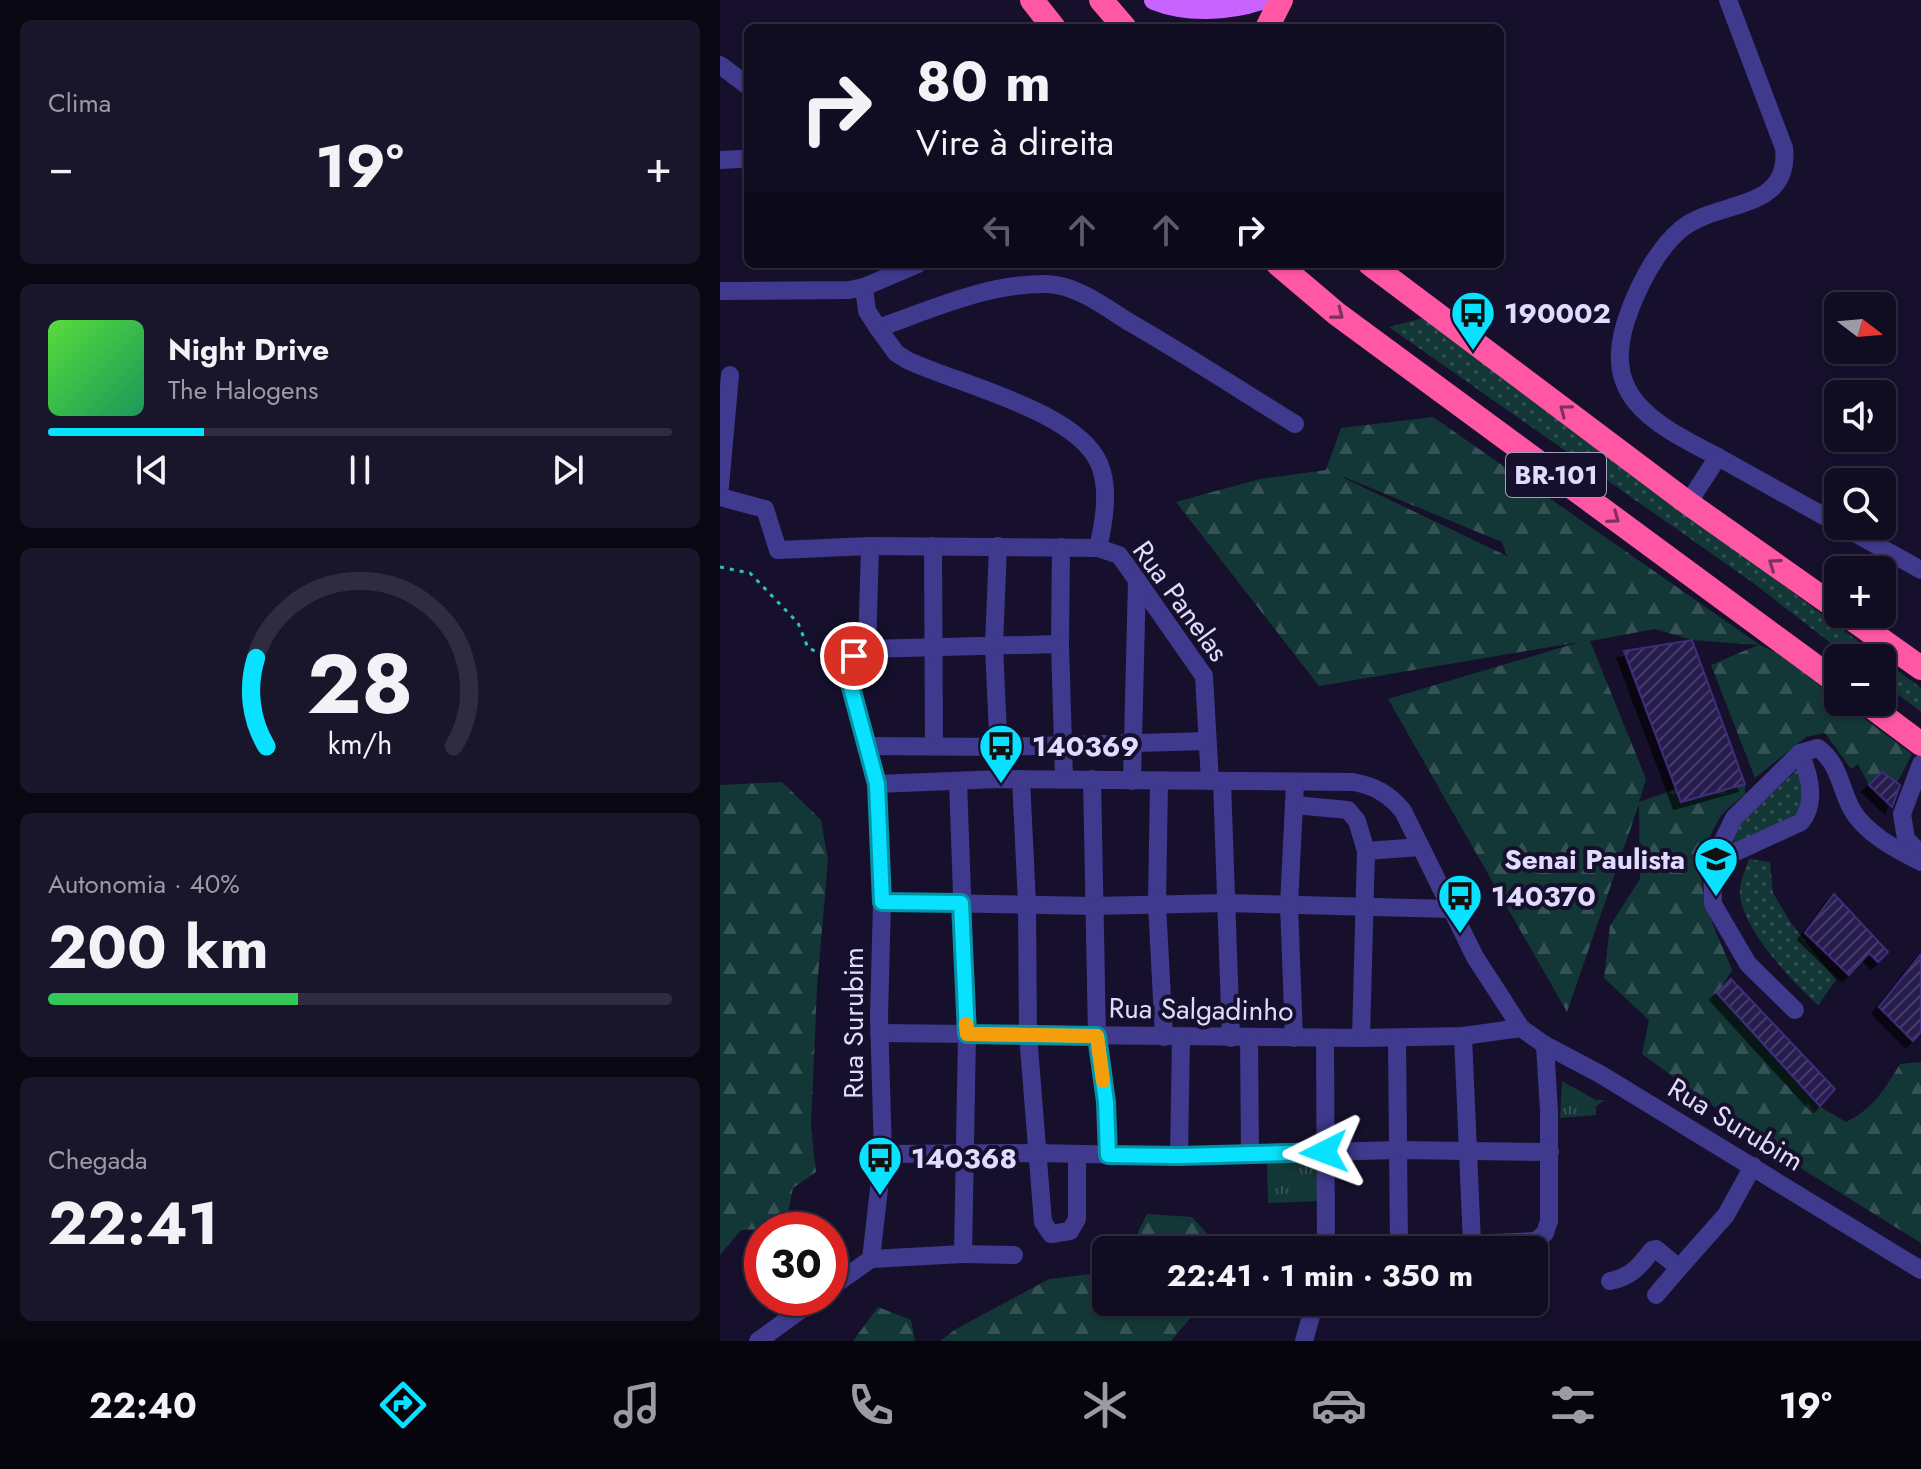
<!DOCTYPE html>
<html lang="pt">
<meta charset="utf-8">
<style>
:root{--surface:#100c21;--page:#19152a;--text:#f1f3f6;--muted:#9c9ba5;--line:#302c3f;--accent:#08e1ff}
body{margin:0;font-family:Jost,sans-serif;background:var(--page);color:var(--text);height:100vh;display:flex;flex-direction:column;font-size:30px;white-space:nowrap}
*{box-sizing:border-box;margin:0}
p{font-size:26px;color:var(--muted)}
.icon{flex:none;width:44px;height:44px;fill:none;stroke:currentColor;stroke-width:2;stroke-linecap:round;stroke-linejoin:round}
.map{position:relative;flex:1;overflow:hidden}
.side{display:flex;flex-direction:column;gap:20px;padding:20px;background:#090712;width:720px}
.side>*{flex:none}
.banner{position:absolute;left:24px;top:24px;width:760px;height:244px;border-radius:12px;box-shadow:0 2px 6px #0004,0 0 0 2px var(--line);background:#100c21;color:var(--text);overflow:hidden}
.needle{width:52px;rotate:106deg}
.fabs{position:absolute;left:1104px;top:292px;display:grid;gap:16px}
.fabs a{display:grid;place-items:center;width:72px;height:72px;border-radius:12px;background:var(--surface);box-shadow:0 2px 6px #0004,0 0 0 2px var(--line);font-size:40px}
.speed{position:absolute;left:24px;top:1212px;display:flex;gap:16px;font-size:40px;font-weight:700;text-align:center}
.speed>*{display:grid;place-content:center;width:104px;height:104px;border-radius:50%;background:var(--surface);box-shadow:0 2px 6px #0004,0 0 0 2px var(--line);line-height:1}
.speed .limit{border:12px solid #d22;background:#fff;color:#111}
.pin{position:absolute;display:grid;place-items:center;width:68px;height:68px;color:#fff;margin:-34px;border:4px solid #fff;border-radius:50%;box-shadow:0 2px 8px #0007}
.me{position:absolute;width:88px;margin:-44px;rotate:267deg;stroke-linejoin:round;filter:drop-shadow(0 0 6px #0008)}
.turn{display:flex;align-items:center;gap:28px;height:168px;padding:0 40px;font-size:36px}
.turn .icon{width:104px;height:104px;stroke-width:2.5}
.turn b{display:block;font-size:56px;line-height:68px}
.lanes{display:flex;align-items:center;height:76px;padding:0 40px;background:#0003;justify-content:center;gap:40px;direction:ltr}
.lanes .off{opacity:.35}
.big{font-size:60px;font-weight:700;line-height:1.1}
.side .card{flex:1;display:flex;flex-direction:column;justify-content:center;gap:12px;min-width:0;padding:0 28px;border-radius:12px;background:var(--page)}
.side .dial{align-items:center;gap:0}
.dial svg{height:208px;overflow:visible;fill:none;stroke:var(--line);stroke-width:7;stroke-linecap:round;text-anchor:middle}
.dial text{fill:var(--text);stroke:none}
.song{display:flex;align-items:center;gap:24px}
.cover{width:96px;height:96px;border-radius:12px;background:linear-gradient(135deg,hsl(110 70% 55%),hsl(150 70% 35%))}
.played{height:8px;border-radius:4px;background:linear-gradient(90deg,var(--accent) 25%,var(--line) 25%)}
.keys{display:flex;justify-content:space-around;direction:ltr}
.heat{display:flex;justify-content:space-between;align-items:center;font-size:44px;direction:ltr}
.charge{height:12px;border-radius:6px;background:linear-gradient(90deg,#34c759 40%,var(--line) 0)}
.trip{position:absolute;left:372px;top:1236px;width:456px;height:80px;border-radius:12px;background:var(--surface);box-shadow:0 2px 6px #0004,0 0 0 2px var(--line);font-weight:700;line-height:80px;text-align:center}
.tab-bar{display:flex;height:128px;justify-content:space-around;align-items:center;background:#06050d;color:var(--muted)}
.tab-bar .icon{width:56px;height:56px}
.tab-bar .on{color:var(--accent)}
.tab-bar b{font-size:36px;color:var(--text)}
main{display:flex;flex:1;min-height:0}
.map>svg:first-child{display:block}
</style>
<main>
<section class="side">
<div class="card"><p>Clima</p>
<div class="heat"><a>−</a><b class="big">19°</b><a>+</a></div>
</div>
<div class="card">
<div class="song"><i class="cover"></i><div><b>Night Drive</b><p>The Halogens</p></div></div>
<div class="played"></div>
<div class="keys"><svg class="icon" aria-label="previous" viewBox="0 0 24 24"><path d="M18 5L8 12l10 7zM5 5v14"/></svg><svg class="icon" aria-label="pause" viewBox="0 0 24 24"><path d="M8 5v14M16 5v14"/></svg><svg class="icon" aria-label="next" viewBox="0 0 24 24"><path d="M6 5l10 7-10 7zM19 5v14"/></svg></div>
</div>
<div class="card dial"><svg viewBox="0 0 100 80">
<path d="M14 69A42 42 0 1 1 86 69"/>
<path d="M14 69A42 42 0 0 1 10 35" stroke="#08e1ff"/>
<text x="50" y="56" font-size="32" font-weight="700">28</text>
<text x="50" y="72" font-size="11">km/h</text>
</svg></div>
<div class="card"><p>Autonomia · 40%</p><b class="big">200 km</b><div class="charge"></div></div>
<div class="card"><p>Chegada</p><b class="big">22:41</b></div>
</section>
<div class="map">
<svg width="1201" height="1341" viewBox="0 0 1201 1341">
<defs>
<pattern id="grass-dots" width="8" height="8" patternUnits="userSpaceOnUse" patternTransform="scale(2)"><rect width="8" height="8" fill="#133736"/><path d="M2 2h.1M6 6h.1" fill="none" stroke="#355354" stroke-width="1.8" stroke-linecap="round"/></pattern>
<pattern id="forest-firs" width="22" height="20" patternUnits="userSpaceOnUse" patternTransform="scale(2)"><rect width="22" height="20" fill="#133736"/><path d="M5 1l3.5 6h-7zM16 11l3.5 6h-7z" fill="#355354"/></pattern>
<pattern id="park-tufts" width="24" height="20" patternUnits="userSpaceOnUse" patternTransform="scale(2)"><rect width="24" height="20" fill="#133736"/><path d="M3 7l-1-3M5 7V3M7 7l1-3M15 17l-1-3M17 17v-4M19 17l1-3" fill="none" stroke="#355354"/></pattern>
<pattern id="building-hatch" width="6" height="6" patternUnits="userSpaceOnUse" patternTransform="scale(2)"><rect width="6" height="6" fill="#271c4e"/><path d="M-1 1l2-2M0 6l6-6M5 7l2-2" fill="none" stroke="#463c69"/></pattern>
<filter id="shadow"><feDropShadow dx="-7" dy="7" stdDeviation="0" flood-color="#0009"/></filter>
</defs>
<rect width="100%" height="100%" fill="#16102c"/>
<g fill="url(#grass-dots)">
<path d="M703 318 1161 658H1130L1032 582 669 327Z"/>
<path d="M1162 659 1201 688V712L1162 682Z"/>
<path d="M1078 769 1084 809 1009 851 1022 821Z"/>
<path d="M1029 859 1050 862 1053 893 1071 923 1116 980 1098 1005C1072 981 1025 932 1020 896 1019 883 1025 871 1029 859Z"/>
</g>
<g fill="url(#forest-firs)" fill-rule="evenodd">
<path d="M713 417 1040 645 1059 654 1118 699V702H1122L1192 754 1177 783 1162 772 1149 785 1138 764 1131 769 1105 733 1086 737 1035 778 991 665 1038 645 972 640 935 629 870 641 926 779 919 802 956 789 962 802 1025 784V794C1016 802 1003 811 998 821 964 878 990 915 1012 970L998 993 1099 1106 1126 1122C1154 1108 1164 1090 1180 1064L1201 1062V1243L1066 1159 922 1054 929 1020 884 978 890 926 920 879 919 804 847 1012 668 699 860 642 599 686 456 502 540 479 606 470 621 428ZM624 477 782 542 787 556 624 478Z"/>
<path d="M62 782 101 820 108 860 97 987 91 1127 96 1172 73 1188 65 1228 21 1230 0 1255V785Z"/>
<path d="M427 1214 472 1217 502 1250H409Z"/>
<path d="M386 1269V1302H484L451 1341H220L236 1329 329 1279 371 1274Z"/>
<path d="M158 1307 191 1320 195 1341H133Z"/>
</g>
<g fill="url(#park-tufts)">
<path d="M842 1081 876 1100H885L876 1106V1115L840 1118Z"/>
<path d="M598 1157 599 1201 548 1203 547 1159Z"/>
</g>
<g fill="url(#building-hatch)" stroke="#3e2d7b" stroke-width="2" filter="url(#shadow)">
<path d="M972 640 1025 784 961 802 904 651Z"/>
<path d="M1162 772 1180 785 1172 807 1149 785Z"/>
<path d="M1114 894 1168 952 1158 962 1149 953 1129 975 1085 933Z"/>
<path d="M1201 954V1032L1193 1041 1159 1007Z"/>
<path d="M1011 979 1115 1089 1100 1106 997 993Z"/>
</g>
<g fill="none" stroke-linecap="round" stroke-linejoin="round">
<path stroke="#2cc3bd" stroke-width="3" stroke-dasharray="4 6" stroke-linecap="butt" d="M0 567 30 573 78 623 88 648 114 659"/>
<g stroke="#3f3a8d" stroke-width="18">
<path d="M0 65 28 86"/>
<path d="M0 160 21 159"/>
<path d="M144 287 147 311 158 328C213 309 268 283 327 284 357 285 385 307 409 322 465 354 520 390 575 424"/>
<path d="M0 291 129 290 144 287 198 264"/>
<path d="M158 328 176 353 187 360C237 384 355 410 379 463 390 489 384 522 378 548"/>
<path d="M998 457C928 421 876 394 911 307 921 281 938 249 960 230 996 199 1071 213 1064 148L1008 0"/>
<path d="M0 487 10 375"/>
<path d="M0 497 45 509 58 550 150 546 378 548 399 555 407 566 484 676 490 781"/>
<path d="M968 503 998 457 1118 524"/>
<path d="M1122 526 1201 570"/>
<path d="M213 546 214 746"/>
<path d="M278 546 274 646 280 779"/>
<path d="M341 547 340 644 344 779"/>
<path d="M147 649 340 644"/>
<path d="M147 746 277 747 487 741"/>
<path d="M1201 764 1182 814 1186 839 1201 854"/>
<path d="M301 779 307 904 308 1035 323 1222 331 1234 350 1231 357 1219V1155"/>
<path d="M372 779 377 1036 386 1102 388 1155"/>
<path d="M412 781 417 580"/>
<path d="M439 782 437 904 444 1037"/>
<path d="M502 782 511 1038"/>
<path d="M157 784 280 779 633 782C655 786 669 794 683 811L755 957 801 1028 825 1045 880 1074 1201 1270"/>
<path d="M575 805 628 810 637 821 646 851"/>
<path d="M992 863 1081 822C1097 803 1089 774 1080 753"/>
<path d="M162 902 374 906 506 903 731 909"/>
<path d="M1075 1010 1028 964 993 904 992 863 1014 818 1080 753 1098 748C1119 763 1120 787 1131 808 1144 833 1177 850 1201 862"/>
<path d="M159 1033 641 1038 743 1036 801 1028"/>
<path d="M743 1036 752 1244"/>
<path d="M529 1038 530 1155"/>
<path d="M574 1038 569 905 575 783"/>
<path d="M605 1038 606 1244 679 1247 816 1241 825 1233 829 1221V1112L825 1045"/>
<path d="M641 1038 646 851 700 847"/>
<path d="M677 1038 679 1247"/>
<path d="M163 1154 316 1153 459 1156 677 1150 830 1152"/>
<path d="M459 1156 461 1037"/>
<path d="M243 1254 294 1255"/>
<path d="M151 1259 243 1254 247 1034 238 781"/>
<path d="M890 1281C911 1277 920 1266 932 1250L936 1249 959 1268 1006 1215 1033 1166"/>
<path d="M110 1288 151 1259 163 1154 159 1016 162 902 157 784 128 676C129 662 134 655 147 649L150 546"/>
<path d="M936 1295 959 1268"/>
<path d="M38 1341 97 1298"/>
<path d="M584 1341 595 1302"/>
</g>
<path stroke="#c863ff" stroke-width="20" d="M434 0C466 13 508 11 541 0"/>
<g stroke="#ff57a4" stroke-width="24">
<path d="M312 0 334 28"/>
<path d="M381 0 405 28"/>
<path d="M547 28 561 0"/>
<path d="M558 264 617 314 1118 683"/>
<path d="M650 264 968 503 1118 609"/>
<path d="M1125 614 1201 668"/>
<path d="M1145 702 1201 744"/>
</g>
</g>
<defs><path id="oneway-chevron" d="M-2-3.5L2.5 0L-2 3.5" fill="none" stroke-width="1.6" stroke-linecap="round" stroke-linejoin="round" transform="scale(2)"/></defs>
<g stroke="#7f3062">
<use href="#oneway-chevron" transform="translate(618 314) rotate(38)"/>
<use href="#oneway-chevron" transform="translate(845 410) rotate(-143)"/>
<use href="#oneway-chevron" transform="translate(894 518) rotate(36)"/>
<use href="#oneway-chevron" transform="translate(1054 564) rotate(-145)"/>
</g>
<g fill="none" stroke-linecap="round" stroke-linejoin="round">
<g stroke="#0592a6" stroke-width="20">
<path id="route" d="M134 656 129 664 128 676 157 784 162 902 241 903 247 1034 377 1036 386 1102 388 1155 459 1156 604 1152"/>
</g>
<use href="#route" stroke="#08e1ff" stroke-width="14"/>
<path stroke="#f59e0b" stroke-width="14" d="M246 1024 247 1034 377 1036 383 1081"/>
</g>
<defs>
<g id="bus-pin" transform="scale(2.3)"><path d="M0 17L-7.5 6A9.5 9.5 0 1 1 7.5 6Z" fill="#08e1ff" stroke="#16102c"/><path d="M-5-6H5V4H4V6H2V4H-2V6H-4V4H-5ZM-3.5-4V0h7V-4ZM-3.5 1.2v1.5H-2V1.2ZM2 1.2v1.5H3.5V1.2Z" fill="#111"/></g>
<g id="university-pin" transform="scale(2.3)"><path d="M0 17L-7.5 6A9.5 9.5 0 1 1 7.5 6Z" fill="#08e1ff" stroke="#16102c"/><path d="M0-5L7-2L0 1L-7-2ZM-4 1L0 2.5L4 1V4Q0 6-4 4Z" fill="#111"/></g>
</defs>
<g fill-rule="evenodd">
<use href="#bus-pin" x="753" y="313"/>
<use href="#bus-pin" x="281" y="746"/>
<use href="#university-pin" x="996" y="859"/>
<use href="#bus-pin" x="740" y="896"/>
<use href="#bus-pin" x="160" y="1158"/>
</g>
<g text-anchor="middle" stroke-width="8" stroke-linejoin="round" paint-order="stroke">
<rect fill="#16102c" stroke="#a49fc0" stroke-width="2" x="786" y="453" width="100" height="44" rx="6"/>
<g font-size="26" font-weight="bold" fill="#e1dcff">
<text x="836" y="484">BR-101</text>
</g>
<g font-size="28" font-weight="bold" fill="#e1dcff" stroke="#16102c" text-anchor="start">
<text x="784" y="323">190002</text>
<text x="312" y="756">140369</text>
<text x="965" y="869" text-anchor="end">Senai Paulista</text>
<text x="771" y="906">140370</text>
<text x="191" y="1168">140368</text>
</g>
<g font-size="28" fill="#e1dcff" stroke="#16102c">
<text transform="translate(461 601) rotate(54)" y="10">Rua Panelas</text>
<text transform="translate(481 1009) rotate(1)" y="10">Rua Salgadinho</text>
<text transform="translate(133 1023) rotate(-90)" y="10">Rua Surubim</text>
<text transform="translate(1016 1124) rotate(31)" y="10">Rua Surubim</text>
</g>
</g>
</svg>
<div class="fabs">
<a><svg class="needle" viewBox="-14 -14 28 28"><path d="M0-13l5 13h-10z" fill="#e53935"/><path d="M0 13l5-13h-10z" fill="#9c9ba5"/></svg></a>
<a><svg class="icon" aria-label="sound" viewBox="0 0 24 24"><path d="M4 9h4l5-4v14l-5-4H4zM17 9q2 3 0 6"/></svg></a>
<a><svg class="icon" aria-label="search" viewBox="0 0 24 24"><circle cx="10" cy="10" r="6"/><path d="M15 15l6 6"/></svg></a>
<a>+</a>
<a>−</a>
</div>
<div class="speed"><div class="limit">30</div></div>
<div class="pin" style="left:134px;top:656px;background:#d93025"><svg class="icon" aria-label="arrive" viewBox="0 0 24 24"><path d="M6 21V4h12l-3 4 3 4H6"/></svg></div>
<svg class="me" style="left:604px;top:1152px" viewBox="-20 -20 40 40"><path d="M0-17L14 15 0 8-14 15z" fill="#08e1ff" stroke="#fff" stroke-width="4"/></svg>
<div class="trip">22:41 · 1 min · 350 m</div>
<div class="banner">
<div class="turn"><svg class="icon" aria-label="right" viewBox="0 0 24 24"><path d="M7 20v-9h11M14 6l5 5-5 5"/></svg><div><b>80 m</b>Vire à direita</div></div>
<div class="lanes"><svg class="icon off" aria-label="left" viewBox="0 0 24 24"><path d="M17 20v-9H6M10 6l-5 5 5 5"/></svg><svg class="icon off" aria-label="ahead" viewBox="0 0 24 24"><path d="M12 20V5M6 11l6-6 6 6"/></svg><svg class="icon off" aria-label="ahead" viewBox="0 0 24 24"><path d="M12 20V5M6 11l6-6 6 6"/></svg><svg class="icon" aria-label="right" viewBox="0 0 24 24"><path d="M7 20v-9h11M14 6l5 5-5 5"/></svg></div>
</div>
</div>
</main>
<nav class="tab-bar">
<b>22:40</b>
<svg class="icon on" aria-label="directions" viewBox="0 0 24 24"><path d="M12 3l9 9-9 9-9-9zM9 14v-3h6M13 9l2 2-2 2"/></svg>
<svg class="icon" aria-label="music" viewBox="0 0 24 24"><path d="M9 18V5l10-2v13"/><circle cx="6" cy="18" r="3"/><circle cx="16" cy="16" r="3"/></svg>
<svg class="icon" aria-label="phone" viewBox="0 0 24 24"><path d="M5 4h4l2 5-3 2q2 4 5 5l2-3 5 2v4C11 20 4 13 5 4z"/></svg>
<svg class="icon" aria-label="climate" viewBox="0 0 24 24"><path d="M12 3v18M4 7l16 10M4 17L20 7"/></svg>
<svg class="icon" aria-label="car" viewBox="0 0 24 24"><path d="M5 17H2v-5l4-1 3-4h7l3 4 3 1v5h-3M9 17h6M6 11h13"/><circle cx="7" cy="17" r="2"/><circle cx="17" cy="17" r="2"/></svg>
<svg class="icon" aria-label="filters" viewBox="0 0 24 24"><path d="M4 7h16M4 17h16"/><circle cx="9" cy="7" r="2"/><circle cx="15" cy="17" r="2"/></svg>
<b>19°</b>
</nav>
